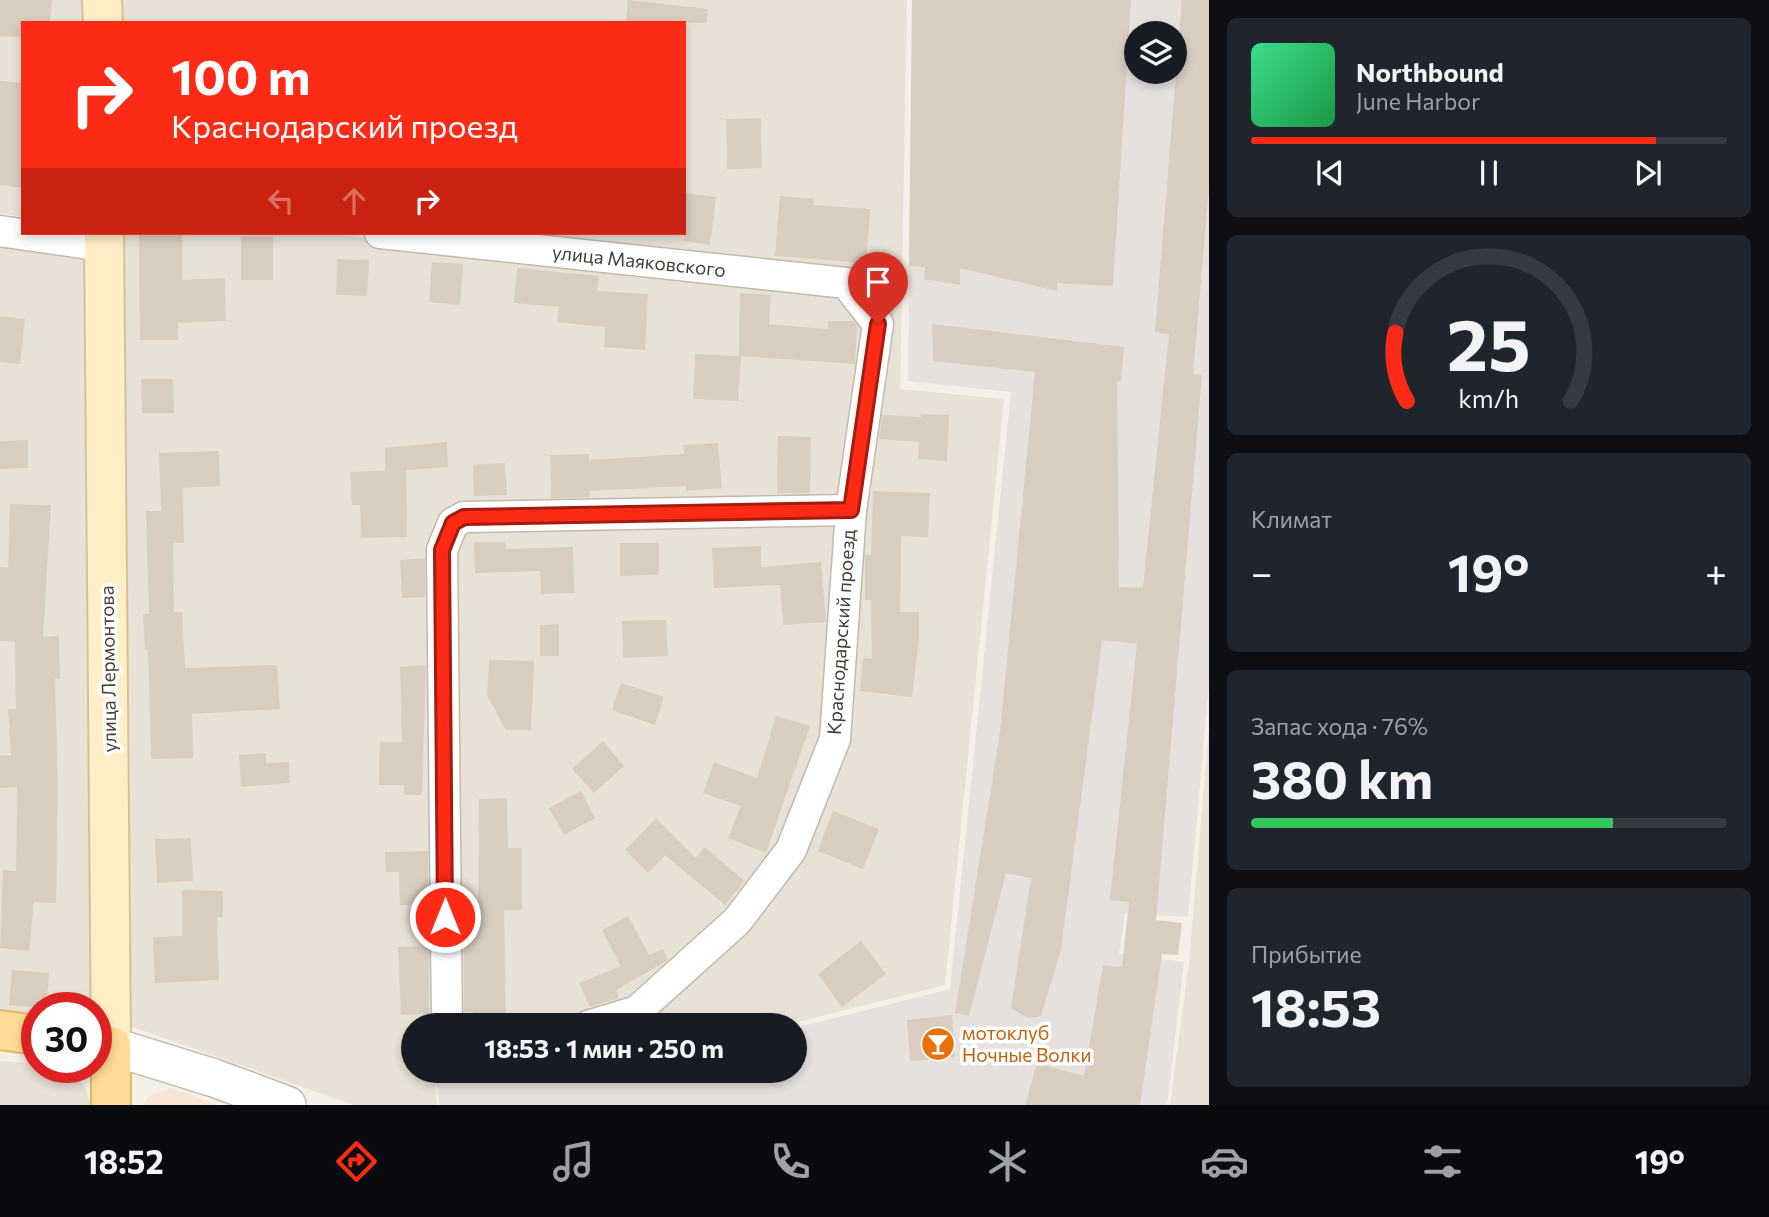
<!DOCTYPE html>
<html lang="ru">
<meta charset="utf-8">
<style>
:root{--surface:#171b24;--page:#20242c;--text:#f1f3f6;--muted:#9ea1a6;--line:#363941;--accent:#fd2b15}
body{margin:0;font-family:Commissioner,sans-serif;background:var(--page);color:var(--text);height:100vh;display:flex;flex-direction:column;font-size:26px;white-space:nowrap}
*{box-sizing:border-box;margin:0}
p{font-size:23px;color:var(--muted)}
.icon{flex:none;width:38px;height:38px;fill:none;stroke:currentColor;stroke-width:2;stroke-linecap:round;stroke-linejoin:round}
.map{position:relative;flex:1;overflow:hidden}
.sheet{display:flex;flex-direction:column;gap:18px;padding:18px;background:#0d0f14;width:560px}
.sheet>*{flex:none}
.top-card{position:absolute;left:21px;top:21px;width:665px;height:214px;border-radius:0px;box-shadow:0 4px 10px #0003;background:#fd2b15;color:#fff;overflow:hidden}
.buttons{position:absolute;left:1124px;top:21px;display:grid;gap:14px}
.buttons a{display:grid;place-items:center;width:63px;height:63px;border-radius:50%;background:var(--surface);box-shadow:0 4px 10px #0003;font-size:35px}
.speed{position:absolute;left:21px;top:992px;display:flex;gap:14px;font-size:35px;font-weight:700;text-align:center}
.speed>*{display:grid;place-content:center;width:91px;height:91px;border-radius:50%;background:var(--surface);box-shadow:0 4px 10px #0003;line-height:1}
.speed .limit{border:10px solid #d22;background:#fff;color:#111}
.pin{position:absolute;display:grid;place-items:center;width:60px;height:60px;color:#fff;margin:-72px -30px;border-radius:50% 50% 50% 0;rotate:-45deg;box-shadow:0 0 7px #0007}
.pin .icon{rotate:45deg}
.me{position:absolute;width:77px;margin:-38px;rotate:0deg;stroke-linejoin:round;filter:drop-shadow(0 0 5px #0008)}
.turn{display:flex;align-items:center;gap:24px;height:147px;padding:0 35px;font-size:32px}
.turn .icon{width:91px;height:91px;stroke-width:2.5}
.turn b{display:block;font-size:49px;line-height:60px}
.lanes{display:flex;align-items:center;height:66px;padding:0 35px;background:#0003;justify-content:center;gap:35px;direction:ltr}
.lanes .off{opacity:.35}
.big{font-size:52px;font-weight:700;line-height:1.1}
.sheet .widget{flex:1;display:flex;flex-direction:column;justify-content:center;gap:10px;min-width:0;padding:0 24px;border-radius:10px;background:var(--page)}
.sheet .dial{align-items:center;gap:0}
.dial svg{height:182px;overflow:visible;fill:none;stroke:var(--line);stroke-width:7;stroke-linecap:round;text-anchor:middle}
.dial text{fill:var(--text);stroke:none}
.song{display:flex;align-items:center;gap:21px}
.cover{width:84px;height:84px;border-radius:10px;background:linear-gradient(135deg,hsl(150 70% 55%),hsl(140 70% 35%))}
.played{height:7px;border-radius:4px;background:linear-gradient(90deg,var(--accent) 85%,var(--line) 85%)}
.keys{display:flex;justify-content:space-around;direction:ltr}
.heat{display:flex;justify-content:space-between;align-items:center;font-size:38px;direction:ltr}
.charge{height:10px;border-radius:5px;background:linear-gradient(90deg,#34c759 76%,var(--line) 0)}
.trip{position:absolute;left:401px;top:1013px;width:406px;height:70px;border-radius:35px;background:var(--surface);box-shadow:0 4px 10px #0003;font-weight:700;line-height:70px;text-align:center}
.menu{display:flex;height:112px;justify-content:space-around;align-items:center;background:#090b0e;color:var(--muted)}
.menu .icon{width:49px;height:49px}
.menu .current{color:var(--accent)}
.menu b{font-size:32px;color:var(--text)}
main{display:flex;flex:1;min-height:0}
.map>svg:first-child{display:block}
</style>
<main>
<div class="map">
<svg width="1209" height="1105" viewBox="0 0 1209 1105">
<rect width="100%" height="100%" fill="#f4efe7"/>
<g fill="#e8e1d5">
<path d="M0 0H86V23H23V217L0 213Z"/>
<path d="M117 0H907L900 389 1004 399 945 985 786 1025H600L741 923 838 739 885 324 848 277 432 233H684V23H118Z"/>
<path d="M119 233H319L840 289 873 326 831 738 787 848 635 1007 574 1025 413 1026V1071H435L437 1105H354L127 1025Z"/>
<path d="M0 247 88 260 92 1008H37V1023L0 1019Z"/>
<path d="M1209 730V1105H1170L1189 962Z"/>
<path d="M0 1061 37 1064V1068H68L85 1086 91 1105H0Z"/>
</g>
<path fill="#f6e5d2" d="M171 1088 217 1105H144L149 1096Z"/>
<path fill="#e6e1dc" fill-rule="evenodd" d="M912 0H1209V684L1188 917 1125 913 1119 954 1184 962 1167 1105H439L436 1071H794L795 1028 950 989 1011 392 908 381ZM1136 33H1174V72H1136Z"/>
<g fill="#d9cdbf">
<path d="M0 0H52L50 23H23V37L0 36Z"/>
<path d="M628 0 708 9 707 23H626Z"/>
<path d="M912 0H1131L1113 286 1057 283V291L960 268V285L924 279 925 267 909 266Z"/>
<path d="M1182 0H1209V188L1193 374 1202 375 1156 920 1182 923 1178 955 1162 954 1140 1105H1025L1037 1063 1084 1076 1103 965 1122 967 1129 902 1110 900 1137 644 1102 640 1061 949 1041 1016 1028 1018 1011 1008 1031 878 1006 873 969 1016 955 1013 1000 732 1035 372 933 361 932 324 1124 347 1121 382 1117 381 1119 587 1143 588 1169 334 1155 332Z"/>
<path d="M0 81 23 83V188L0 185Z"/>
<path d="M761 118 762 168 727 169 726 119Z"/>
<path d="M684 193 716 197 710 245 684 241Z"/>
<path d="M780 196 814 199V205L870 209 866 263 775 256Z"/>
<path d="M139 233H182V280L225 278 226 321 178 323V340H140Z"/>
<rect x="241" y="237" width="32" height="43"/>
<path d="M337 259 369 260 367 296 336 295Z"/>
<path d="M432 262 463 264 460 305 429 302Z"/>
<path d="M517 268 599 276 597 291 648 294 645 350 604 347 605 327 557 322 559 307 514 303Z"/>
<path d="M740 293 771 295 769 324 828 329V321H854L857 326 855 364 741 356 738 401 693 399 695 354 739 356Z"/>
<path d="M0 316 25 319 20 364 0 362Z"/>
<path d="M141 379H173L174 413H142Z"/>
<path d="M921 414 949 415 947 461 918 459 919 442 879 439 882 415 921 417Z"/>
<path d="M778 436 811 437 810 493H777Z"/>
<path d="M28 440V468L0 469V441Z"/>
<path d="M447 442 448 467 406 470 407 537 361 538 360 505H352L350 472 385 471V448Z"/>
<path d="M718 443 722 488 686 491V486L590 491V497L551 498 550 455 589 454V460L684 454 683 445Z"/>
<path d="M219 451 220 486 183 488 184 543H173L174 612H182L185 668 277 665 280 709 192 714 193 758 151 759 148 650H145L143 614H149L146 511H161L159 453Z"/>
<path d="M505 463 507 495 474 496 473 465Z"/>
<path d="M873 491 930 493 928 537 901 536 900 612H919V638L912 697 860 691 863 658 872 659 871 600H865V555H871Z"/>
<path d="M10 504 51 505 43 637 59 636 60 679H55L58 789 56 903 34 902 29 951 0 948 3 870 16 871 17 787 0 788V756L11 755 8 709H16L15 642 0 641V567L8 568Z"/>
<path d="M474 542H505L506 549 573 547 574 593 541 594 540 571 475 573Z"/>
<path d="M620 543H659V575L620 576Z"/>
<path d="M761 546V567L821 562 826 622 783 625 780 585 714 588 712 548Z"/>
<path d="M425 558V597L402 598 400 560Z"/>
<path d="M666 620 668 656 623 658 622 621Z"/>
<path d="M559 624V656H540V625Z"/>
<path d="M489 660 534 661 531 730H506L487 695Z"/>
<path d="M426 665 422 795H404V785H379L380 742H402L400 667Z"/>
<path d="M621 683 664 697 655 725 612 710Z"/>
<path d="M776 716 810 726 766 853 728 838 741 806 703 793 714 762 757 778Z"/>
<path d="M603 741 624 766 594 793 572 769Z"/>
<path d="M266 753V763L289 762 290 783 241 787 239 755Z"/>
<path d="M581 791 595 818 564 835 549 808Z"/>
<path d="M507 798 508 848H522V910H504L506 1026H473V1012H464V944H466L465 919H478L479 799Z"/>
<path d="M833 811 879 829 863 869 818 851Z"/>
<path d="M656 818 696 858 704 847 745 881 725 905 665 855 648 873 625 850Z"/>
<path d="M191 838 193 881 157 883 155 839Z"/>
<path d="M428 851V904L400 905 399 872H386L385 852Z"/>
<path d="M182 890 223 891V917H217L219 980 155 983 153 937 182 936Z"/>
<path d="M628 916 649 955 663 949 668 960 616 990 619 998 590 1007 579 983 621 966 602 930Z"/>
<path d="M861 941 886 974 842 1007 818 974Z"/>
<path d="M429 946V1014L401 1015 398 947Z"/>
<path d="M12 970 49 973 46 1008 9 1005Z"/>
<path d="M952 1015 955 1057 910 1061 907 1020Z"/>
</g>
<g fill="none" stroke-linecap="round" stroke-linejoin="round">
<g stroke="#c2b9ac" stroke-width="33">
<g id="minor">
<path d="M0 231 103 246"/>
<path d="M380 233 846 283 878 324 851 510 835 739 791 850 737 921 637 1011 588 1026"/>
<path d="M447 1026 442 550 453 523 464 517 851 510"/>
</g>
</g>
<g stroke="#c2b9ac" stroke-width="40">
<path id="tertiary" d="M111 1046 214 1078 287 1105"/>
</g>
<g stroke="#d5c196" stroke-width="42">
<g id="secondary">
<path d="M102 0 103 23"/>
<path d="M104 233 111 1046"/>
</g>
</g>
<g stroke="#e5b763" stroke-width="42">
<g id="primary">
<path d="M0 1030 37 1035"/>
<path d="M96 1044 111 1046V1105"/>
</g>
</g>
<use href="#minor" stroke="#fff" stroke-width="30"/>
<use href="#tertiary" stroke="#fff" stroke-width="37"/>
<use href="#secondary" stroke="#ffeec6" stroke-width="38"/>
<use href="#primary" stroke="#ffdb95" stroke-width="38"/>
</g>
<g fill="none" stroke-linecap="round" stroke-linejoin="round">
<g stroke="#a41c0e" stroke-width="18">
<path id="route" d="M445 917 442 550 453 523 464 517 851 510 878 324"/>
</g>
<use href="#route" stroke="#fd2b15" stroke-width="12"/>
</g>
<defs>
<g id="bar-disc" transform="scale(1.75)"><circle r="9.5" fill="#e8710a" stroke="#fff"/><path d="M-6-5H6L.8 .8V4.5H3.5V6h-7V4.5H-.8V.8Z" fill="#fff"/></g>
</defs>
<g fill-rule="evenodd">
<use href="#bar-disc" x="938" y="1044"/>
</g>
<g text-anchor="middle" stroke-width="7" stroke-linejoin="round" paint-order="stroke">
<g font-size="19" fill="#473f36" stroke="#fff">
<text transform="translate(639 261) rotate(6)" y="7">улица Маяковского</text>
<text transform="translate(841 632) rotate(-86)" y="7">Краснодарский проезд</text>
<text transform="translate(108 669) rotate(-91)" y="7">улица Лермонтова</text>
</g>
<g font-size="19" fill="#c56008" stroke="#fff" text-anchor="start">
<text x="962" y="1040">мотоклуб<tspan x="962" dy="22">Ночные Волки</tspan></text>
</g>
</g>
</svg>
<div class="buttons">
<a><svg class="icon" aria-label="layers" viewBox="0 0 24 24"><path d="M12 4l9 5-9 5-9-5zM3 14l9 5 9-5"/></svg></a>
</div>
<div class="speed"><div class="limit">30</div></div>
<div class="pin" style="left:878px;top:324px;background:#d93025"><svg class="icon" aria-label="arrive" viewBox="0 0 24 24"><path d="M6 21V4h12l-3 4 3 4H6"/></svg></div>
<svg class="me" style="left:445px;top:917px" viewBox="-20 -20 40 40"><circle r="17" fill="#fd2b15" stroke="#fff" stroke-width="3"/><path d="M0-11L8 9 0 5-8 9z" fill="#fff"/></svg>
<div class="trip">18:53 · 1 мин · 250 m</div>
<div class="top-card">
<div class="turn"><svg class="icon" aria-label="right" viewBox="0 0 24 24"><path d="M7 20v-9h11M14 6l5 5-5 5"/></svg><div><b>100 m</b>Краснодарский проезд</div></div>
<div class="lanes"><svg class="icon off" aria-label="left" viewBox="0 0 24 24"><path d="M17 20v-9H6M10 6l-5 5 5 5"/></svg><svg class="icon off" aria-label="ahead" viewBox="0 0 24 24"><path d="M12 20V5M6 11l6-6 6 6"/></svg><svg class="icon" aria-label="right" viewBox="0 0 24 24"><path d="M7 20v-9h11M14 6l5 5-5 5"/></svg></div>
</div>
</div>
<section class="sheet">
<div class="widget">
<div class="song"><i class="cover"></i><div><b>Northbound</b><p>June Harbor</p></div></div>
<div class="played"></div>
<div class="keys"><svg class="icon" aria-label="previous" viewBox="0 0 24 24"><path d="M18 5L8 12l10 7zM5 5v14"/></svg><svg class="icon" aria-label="pause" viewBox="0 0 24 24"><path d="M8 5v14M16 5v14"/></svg><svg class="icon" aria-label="next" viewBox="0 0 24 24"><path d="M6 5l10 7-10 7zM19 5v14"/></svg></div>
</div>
<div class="widget dial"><svg viewBox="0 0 100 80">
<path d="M14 69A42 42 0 1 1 86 69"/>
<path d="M14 69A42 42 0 0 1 9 39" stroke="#fd2b15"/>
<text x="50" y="56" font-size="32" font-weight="700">25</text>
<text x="50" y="72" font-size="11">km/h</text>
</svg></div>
<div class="widget"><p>Климат</p>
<div class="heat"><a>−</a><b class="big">19°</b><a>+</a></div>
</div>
<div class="widget"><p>Запас хода · 76%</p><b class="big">380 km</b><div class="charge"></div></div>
<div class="widget"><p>Прибытие</p><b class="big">18:53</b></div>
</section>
</main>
<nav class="menu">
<b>18:52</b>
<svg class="icon current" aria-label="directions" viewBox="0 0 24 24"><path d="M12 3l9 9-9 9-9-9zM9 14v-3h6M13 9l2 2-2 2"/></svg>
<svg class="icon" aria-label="music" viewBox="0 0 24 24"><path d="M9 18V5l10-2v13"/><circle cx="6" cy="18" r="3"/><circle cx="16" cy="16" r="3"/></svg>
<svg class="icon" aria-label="phone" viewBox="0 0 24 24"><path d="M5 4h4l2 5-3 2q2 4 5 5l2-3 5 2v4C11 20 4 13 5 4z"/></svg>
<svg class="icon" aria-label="climate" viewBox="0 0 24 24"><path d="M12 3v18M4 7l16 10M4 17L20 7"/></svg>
<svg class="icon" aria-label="car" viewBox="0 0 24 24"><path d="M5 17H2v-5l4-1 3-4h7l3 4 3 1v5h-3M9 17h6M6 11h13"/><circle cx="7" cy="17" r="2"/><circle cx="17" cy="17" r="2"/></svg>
<svg class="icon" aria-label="filters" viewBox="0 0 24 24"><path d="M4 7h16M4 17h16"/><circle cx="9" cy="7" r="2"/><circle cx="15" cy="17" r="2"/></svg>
<b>19°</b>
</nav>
